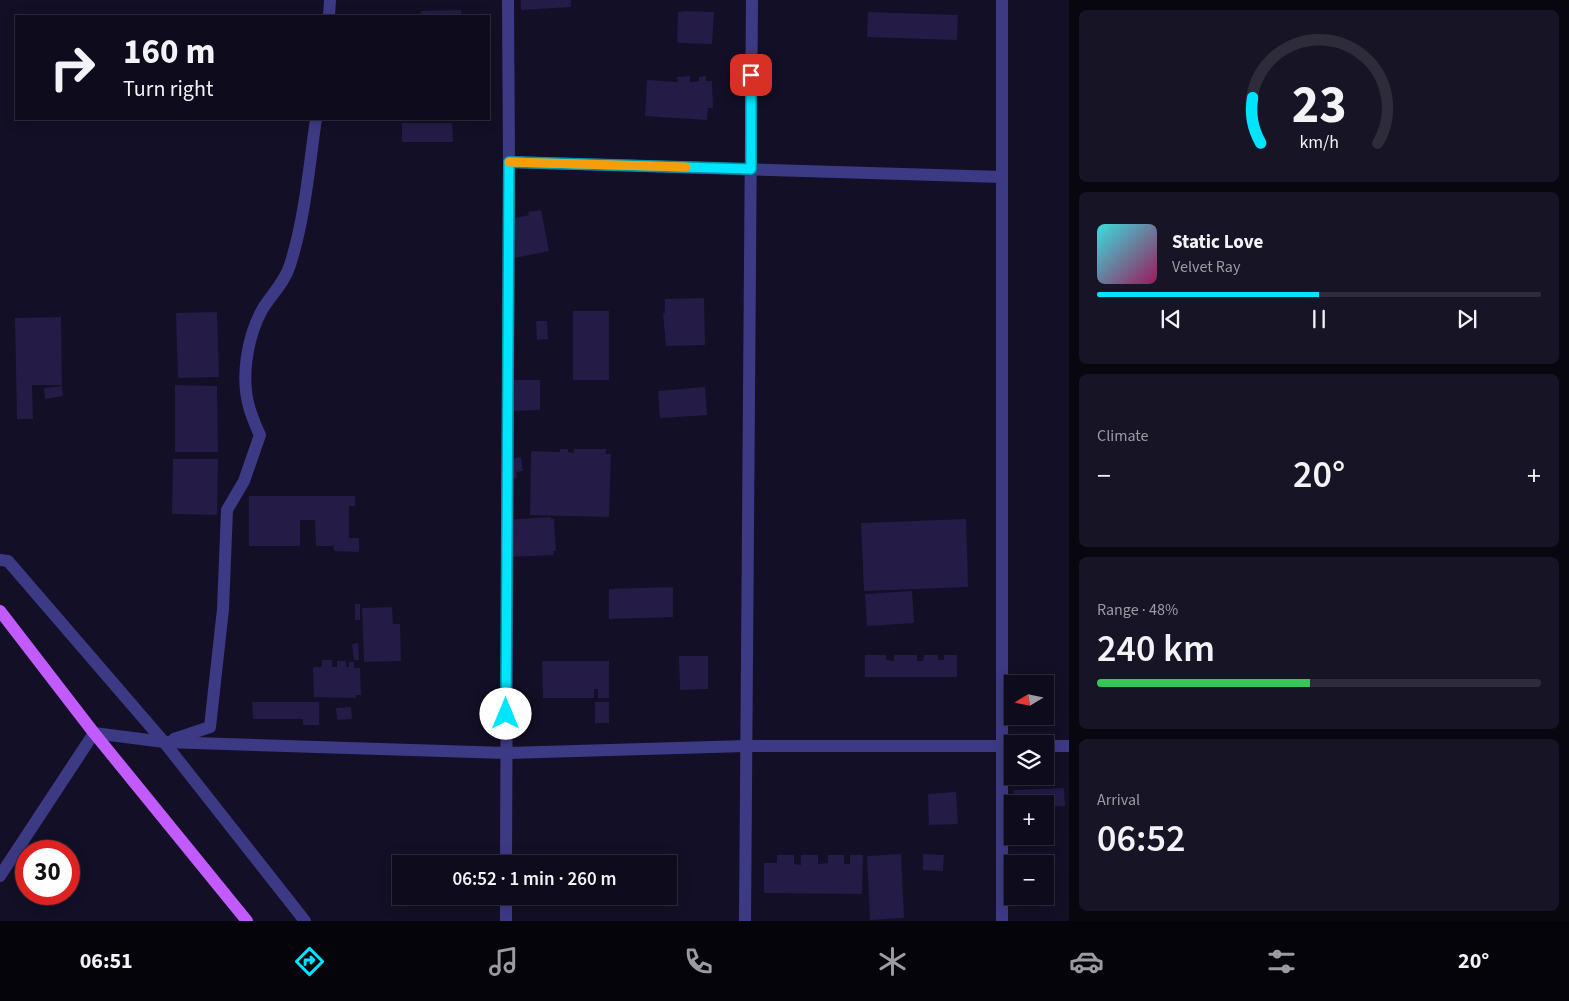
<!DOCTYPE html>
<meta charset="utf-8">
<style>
:root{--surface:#0e0b1c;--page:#171425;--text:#f1f3f6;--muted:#9b9ba3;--line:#2e2b3b;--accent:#00e5ff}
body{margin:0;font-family:"Source Sans 3",sans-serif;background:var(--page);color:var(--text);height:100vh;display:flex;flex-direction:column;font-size:19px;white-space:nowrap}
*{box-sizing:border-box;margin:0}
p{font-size:16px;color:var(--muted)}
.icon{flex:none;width:28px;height:28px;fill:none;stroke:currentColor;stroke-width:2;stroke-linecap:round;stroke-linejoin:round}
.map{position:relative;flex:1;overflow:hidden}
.side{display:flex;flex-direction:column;gap:10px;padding:10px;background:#08060f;width:500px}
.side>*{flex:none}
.top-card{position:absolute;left:15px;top:15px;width:475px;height:105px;border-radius:0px;box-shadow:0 2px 12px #0003,0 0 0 1px var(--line);background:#0e0b1c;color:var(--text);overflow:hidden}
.needle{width:32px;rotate:260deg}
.fabs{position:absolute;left:1004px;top:675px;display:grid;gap:10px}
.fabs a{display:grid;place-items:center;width:50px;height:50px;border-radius:0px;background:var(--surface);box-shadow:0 2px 12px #0003,0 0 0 1px var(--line);font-size:25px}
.speed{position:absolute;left:15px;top:840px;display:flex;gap:10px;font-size:25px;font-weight:700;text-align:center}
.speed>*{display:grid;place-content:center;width:65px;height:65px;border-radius:50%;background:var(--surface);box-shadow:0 2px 12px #0003,0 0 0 1px var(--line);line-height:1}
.speed .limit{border:8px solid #d22;background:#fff;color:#111}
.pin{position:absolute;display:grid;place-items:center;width:42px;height:42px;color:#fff;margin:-21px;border-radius:10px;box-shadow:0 2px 8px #0006}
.me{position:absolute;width:55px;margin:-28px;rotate:0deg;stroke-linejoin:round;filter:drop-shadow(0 0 4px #0008)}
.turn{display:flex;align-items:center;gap:18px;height:105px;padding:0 25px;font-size:22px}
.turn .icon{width:65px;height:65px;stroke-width:2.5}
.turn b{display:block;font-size:35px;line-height:42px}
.big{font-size:38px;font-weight:600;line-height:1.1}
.side .card{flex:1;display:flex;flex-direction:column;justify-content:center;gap:8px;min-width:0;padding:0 18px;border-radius:8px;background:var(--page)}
.side .dial{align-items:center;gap:0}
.dial svg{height:130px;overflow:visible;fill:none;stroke:var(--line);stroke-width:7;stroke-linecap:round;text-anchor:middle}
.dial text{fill:var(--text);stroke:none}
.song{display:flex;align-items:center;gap:15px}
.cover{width:60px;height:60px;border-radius:8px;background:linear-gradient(135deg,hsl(180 70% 55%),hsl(330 70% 35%))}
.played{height:5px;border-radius:2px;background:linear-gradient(90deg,var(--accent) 50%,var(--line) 50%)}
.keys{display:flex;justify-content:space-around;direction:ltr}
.heat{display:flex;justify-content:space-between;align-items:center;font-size:28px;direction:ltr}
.charge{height:8px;border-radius:4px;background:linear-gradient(90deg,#34c759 48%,var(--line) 0)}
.trip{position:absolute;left:392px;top:855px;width:285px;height:50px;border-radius:0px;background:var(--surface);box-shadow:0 2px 12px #0003,0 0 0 1px var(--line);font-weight:600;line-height:50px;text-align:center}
.tabs{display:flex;height:80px;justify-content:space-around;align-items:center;background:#06040b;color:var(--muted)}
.tabs .icon{width:35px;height:35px}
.tabs .active{color:var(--accent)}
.tabs b{font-size:22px;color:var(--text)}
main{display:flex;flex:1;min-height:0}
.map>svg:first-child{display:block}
</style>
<main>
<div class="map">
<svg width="1069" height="921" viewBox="0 0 1069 921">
<rect width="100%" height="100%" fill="#130f26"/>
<g fill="#241b47">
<path d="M521 0H571V7L521 10Z"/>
<path d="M461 10V16H421V11Z"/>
<path d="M685 11 714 12 712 44 679 43V42L677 41 678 12Z"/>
<path d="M868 12 958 15 957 40 867 37Z"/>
<path d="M690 76V82L699 81V77L706 76V81H712L713 108H708L707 120 645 116 647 80 678 82 677 77Z"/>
<path d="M402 123H452L453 142H402Z"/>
<path d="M541 210 549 251 510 259 506 220 529 215 528 212Z"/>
<path d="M704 298 705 345 666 346 663 313H665V299Z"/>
<rect x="573" y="311" width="36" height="69"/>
<path d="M217 312 219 377 178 378 176 313Z"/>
<path d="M61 317 62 385H32L33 419H17L15 318Z"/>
<path d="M536 321H547L548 339 537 340Z"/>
<path d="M514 380H540V410L514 411Z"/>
<path d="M175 385 217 386 218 452H175Z"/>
<path d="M62 386 63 396 45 399 44 388Z"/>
<path d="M705 387 707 415 660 418 658 391Z"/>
<path d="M560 449H568V452L574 453V449H606V454H611L609 517 530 515 531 453 532 451 560 452Z"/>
<path d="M521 457 523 471 516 472 517 478 512 479 510 459Z"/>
<path d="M173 459H218L217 515 172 514Z"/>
<path d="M249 496H355V506H349V538H359V552L334 551V546H316L315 520H300V546H249Z"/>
<path d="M551 517V519H554L556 551H553L554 555 508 557 506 520Z"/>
<path d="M966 519 968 587 864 591 861 523Z"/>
<path d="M673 587V617L609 619V589Z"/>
<path d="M912 591 914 623 867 626 865 594Z"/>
<rect x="355" y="604" width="5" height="16"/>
<path d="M392 607 393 624H400L401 661 364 662 362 608Z"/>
<path d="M358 643 359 660H354L352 644Z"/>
<path d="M865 655H886V660L894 661V655H917V661H923L924 655H938V660H944V655H957V677H865Z"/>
<path d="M679 656H708V689L680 690Z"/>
<path d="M322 660H332V667H337V661H346V667H349V662H354V668H360L361 695H356V698L314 697 313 669 314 667H322Z"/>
<path d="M542 661H609V698H598V689H594V698H543Z"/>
<path d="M252 702H319V725H303V719H253Z"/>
<rect x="595" y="702" width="14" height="21"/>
<path d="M351 707 352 719 337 720 336 708Z"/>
<path d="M1064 788 1065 806 1045 807V804H1014V790Z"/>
<path d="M956 792 958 824 929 825 928 794Z"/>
<path d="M901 854 904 918 870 920 867 856Z"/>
<path d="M923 854 944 855 943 871 923 870Z"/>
<path d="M777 855H794V864L801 865V855H818V864L828 863V855H844V864H850V855H863L862 894 764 893V863H777Z"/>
</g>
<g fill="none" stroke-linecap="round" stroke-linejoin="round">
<g stroke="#3d3a85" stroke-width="12">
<path d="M329 16 330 0"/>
<path d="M509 162 1002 177"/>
<path d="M0 560 8 561 164 742 305 921"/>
<path d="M174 739 210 727 223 609 227 510 244 481 260 435C256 427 253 419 250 410 240 379 247 338 262 310 271 295 285 282 290 265 305 218 309 167 316 119"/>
<path d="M1045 746H1069"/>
<path d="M506 864 509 162 508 0"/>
<path d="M0 876 94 733 164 742 506 753 746 746H1012"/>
<path d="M506 896V921"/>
<path d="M745 921 752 0"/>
<path d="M1002 921V0"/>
</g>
<path stroke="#c25bff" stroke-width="12" d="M0 611 94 733 247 921"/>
</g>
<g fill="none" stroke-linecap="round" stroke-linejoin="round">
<g stroke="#0095a6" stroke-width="12">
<path id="route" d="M506 714 509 162 751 169V75"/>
</g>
<use href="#route" stroke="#00e5ff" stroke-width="9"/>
<path stroke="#f59e0b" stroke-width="9" d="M509 162 686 167"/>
</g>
</svg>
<div class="fabs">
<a><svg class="needle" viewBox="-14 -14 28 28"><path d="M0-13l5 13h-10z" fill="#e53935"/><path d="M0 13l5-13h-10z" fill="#9b9ba3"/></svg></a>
<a><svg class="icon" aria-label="layers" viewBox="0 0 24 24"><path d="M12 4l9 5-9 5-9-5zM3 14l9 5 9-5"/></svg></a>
<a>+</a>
<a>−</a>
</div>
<div class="speed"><div class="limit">30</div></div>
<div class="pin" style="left:751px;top:75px;background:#d93025"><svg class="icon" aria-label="arrive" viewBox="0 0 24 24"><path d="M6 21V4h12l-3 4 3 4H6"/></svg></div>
<svg class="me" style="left:506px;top:714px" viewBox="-20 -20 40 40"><circle r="19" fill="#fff"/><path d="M0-13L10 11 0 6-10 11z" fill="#00e5ff"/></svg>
<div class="trip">06:52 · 1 min · 260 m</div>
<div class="top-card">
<div class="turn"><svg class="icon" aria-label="right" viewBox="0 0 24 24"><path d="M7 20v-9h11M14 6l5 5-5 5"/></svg><div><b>160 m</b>Turn right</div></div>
</div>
</div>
<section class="side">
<div class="card dial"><svg viewBox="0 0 100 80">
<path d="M14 69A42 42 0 1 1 86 69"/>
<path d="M14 69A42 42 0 0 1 9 41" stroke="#00e5ff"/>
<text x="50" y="56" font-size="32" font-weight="700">23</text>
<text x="50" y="72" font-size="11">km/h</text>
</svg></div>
<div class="card">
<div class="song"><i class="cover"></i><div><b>Static Love</b><p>Velvet Ray</p></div></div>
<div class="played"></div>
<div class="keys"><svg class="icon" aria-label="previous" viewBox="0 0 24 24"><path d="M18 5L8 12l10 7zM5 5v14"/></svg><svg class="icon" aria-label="pause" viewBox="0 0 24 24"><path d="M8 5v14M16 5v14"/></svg><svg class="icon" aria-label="next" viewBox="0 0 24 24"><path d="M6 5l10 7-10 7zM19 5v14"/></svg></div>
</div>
<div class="card"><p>Climate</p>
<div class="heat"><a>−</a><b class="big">20°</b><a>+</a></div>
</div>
<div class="card"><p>Range · 48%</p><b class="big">240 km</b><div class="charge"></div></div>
<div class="card"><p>Arrival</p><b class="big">06:52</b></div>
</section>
</main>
<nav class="tabs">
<b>06:51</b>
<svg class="icon active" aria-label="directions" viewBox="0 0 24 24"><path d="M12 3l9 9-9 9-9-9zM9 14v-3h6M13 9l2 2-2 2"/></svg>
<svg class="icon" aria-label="music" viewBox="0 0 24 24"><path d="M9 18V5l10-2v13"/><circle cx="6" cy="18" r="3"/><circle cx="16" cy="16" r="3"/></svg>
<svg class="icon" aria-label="phone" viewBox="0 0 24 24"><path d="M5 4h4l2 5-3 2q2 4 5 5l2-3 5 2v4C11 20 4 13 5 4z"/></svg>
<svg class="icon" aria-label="climate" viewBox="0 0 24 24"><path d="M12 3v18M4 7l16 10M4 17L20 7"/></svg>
<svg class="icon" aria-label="car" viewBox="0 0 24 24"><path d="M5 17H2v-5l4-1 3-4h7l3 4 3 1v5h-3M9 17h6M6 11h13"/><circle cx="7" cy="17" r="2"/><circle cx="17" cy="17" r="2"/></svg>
<svg class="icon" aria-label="filters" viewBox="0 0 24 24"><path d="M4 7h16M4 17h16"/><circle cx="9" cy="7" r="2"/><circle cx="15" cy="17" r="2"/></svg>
<b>20°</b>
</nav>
